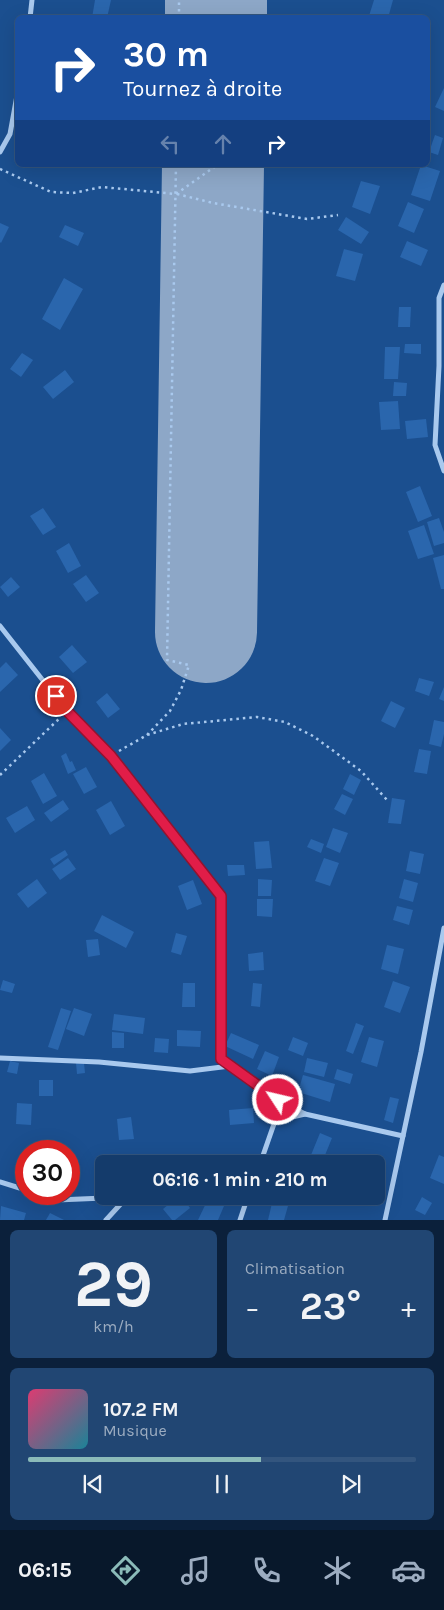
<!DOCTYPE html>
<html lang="fr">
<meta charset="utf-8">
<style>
:root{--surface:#143b6b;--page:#214673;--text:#f1f3f6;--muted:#9dadc1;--line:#33557e;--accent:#8bbbb9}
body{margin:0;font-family:Karla,sans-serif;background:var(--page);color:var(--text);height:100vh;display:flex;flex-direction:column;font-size:19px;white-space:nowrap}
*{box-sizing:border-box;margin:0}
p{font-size:16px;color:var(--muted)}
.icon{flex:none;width:28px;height:28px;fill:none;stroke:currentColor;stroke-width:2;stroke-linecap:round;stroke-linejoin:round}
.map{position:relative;height:1220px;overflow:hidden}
.side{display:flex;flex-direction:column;gap:10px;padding:10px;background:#0b203b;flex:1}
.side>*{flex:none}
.hud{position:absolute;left:15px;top:15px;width:415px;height:152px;border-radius:8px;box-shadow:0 5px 20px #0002,0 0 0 1px var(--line);background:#1a4fa0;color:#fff;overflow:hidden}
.speed{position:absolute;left:15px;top:1140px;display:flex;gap:10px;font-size:25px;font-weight:700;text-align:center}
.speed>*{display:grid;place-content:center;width:65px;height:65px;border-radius:50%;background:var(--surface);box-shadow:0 5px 20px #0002,0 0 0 1px var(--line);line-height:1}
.speed .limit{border:8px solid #d22;background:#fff;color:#111}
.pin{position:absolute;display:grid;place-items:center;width:42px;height:42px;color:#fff;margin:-21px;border:2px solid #fff;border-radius:50%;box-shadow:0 1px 5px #0007}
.me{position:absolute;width:55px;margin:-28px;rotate:305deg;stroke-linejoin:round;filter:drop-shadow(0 0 4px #0008)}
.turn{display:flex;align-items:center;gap:18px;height:105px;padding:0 25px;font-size:22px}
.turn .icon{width:65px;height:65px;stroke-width:2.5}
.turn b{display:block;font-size:35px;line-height:42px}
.lanes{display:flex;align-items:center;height:48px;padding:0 25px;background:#0003;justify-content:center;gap:25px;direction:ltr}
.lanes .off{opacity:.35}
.big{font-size:38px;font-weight:700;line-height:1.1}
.side .widget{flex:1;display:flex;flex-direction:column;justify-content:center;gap:8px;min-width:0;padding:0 18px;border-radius:8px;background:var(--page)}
.side .dial{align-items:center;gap:0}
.dial b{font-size:65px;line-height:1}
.song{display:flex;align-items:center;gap:15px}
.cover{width:60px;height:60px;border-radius:8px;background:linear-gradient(135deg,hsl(340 70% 55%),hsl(190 70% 35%))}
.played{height:5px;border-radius:2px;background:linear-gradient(90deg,var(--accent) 60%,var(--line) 60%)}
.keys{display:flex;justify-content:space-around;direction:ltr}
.heat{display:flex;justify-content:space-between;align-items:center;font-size:28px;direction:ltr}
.side .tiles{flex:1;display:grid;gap:10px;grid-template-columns:1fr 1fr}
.widget:last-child{grid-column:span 2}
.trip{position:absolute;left:95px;top:1155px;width:290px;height:50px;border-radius:8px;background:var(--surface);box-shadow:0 5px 20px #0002,0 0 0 1px var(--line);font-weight:700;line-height:50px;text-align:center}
.menu{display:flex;height:80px;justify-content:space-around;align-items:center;background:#08182b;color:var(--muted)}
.menu .icon{width:35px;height:35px}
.menu .selected{color:var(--accent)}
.menu b{font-size:22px;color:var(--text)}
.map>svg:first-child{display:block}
</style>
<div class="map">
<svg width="444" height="1220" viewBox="0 0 444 1220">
<rect width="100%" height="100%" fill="#1b4f8f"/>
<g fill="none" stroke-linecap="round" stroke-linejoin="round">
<g stroke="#8da7c7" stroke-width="102">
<path d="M216 18V0"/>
<path d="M206 632 213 165"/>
</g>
</g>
<g fill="#2a66ad">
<path d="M95 0H111L107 18H92Z"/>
<path d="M374 0H393L388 18 369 16Z"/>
<path d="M444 88V111L435 107Z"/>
<path d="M435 135 443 138 438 155 429 152Z"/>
<path d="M421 165 440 171 430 201 411 195Z"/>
<path d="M361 181 380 186 370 214 352 207Z"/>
<path d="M408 202 424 209 414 233 398 226Z"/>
<path d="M346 217 369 232 361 244 338 230Z"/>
<path d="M0 223 9 227 1 243 0 242Z"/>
<path d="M65 225 84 233 78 246 59 237Z"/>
<path d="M407 241 428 250 421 266 400 257Z"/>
<path d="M344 249 363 254 355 281 336 276Z"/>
<path d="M64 278 83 289 60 330 42 319Z"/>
<path d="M399 307H411L410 327H398Z"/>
<path d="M405 344H421V354L404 353Z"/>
<path d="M385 347H400L398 379H384Z"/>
<path d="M22 353 33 360 21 377 10 369Z"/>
<path d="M65 370 74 382 53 399 43 387Z"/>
<path d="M394 382 407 383 406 396H393Z"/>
<path d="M398 401 400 429 381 430 379 402Z"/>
<path d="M426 419 428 437 407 439 405 421Z"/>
<path d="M420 486 432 516 418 522 406 492Z"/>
<path d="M43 508 56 527 43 535 30 516Z"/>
<path d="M439 518 444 532V543L434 546 427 522Z"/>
<path d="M424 525 434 554 418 559 408 531Z"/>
<path d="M69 543 81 566 68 573 56 551Z"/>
<path d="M444 555V589H441L433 558Z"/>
<path d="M86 575 99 593 86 602 73 584Z"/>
<path d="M11 577 20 587 8 597 0 587Z"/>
<path d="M72 645 87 662 73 673 59 657Z"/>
<path d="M6 662 18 675 0 692V668Z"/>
<path d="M419 678 434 682 429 696 415 691Z"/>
<path d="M444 687V701L439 699Z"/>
<path d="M107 693 120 709 108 718 96 702Z"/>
<path d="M391 701 405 708 395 728 381 721Z"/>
<path d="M434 720 444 722V734L441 747 429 744Z"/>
<path d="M0 728 11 740 0 751Z"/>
<path d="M419 749 431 751 427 774 414 772Z"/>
<path d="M66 753 70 762 72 761 76 770 68 774 61 756Z"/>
<path d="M86 767 97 787 84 794 73 774Z"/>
<path d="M44 773 57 796 43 804 31 781Z"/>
<path d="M350 774 361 780 354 795 343 789Z"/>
<path d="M342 794 353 799 345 815 334 809Z"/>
<path d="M392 798 405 800 401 824 388 823Z"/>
<path d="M63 800 69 809 51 822 44 813Z"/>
<path d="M111 801 125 826 110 835 96 810Z"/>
<path d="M27 806 35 820 15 833 6 818Z"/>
<path d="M333 828 348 833 340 853 326 847Z"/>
<path d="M311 839 324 844 321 853 307 847Z"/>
<path d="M269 841 272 868 256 869 254 842Z"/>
<path d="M65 850 68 855 54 865 50 859Z"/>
<path d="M410 851 424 854 420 874 406 871Z"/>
<path d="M68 858 76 869 60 880 52 869Z"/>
<path d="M324 858 339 863 330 886 315 881Z"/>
<path d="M227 865H244L245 875 228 876Z"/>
<path d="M37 879 47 893 28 908 17 894Z"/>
<path d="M258 879 272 880 271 896H258Z"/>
<path d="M404 879 418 883 413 902 399 898Z"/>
<path d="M193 880 202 904 187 910 178 886Z"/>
<path d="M257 899H273L272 917 257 916Z"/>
<path d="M397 906 413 910 409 925 393 920Z"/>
<path d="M102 915 134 932 126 948 94 931Z"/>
<path d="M176 933 187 936 181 955 171 952Z"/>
<path d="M98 939 100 955 88 957 86 940Z"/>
<path d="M387 945 404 949 398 974 381 969Z"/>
<path d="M263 952 264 970 249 971 248 954Z"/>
<path d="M3 980 15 984 12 993 0 990Z"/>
<path d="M393 981 410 987 400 1013 384 1007Z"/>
<path d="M183 983H195V1007H182Z"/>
<path d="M253 983 262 984 260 1007 251 1006Z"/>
<path d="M61 1008 71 1011 58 1050 48 1047Z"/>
<path d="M74 1008 92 1014 84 1036 66 1029Z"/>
<path d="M114 1014 145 1018 143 1034 112 1030Z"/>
<path d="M356 1023 364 1026 353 1054 346 1051Z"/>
<path d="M177 1030 201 1031 200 1047 177 1046Z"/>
<path d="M112 1032 124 1033V1048H112Z"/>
<path d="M231 1033 259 1045 253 1059 225 1046Z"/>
<path d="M293 1037 308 1043 303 1056 288 1050Z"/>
<path d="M369 1037 384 1041 377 1067 361 1062Z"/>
<path d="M155 1038 169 1039 168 1053 154 1052Z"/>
<path d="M265 1051 279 1057 272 1076 257 1069Z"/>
<path d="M307 1058 328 1063 324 1077 304 1072Z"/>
<path d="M10 1061 19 1063 17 1074 7 1072Z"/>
<path d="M76 1063H84L85 1073 77 1074Z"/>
<path d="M337 1069 353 1074 350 1084 334 1079Z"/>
<path d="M303 1075 335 1084 330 1102 298 1092Z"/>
<rect x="39" y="1080" width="14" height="16"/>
<path d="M390 1097 399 1099 393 1123 384 1120Z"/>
<path d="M17 1103 32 1104 31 1125 16 1124Z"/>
<path d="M253 1108 254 1123 230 1125 229 1110Z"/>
<path d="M131 1117 134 1139 119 1140 117 1119Z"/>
<path d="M320 1133 332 1138 323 1160 311 1155Z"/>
<path d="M290 1154 304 1156 302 1164H289Z"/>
<path d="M439 1155 444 1157V1184L430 1178Z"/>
<path d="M179 1196H181L190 1208 175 1220H172L163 1209Z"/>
<path d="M210 1196H231L227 1204Z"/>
<path d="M422 1197 432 1203 425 1215 415 1210Z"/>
<path d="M208 1199 224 1206 218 1220H198Z"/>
<path d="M272 1203 288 1206 284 1220H268Z"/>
<path d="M1 1206 26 1213 24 1220H0Z"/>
<path d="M50 1213 64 1220H46Z"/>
</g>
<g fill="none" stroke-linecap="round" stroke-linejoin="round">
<g stroke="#a9c9ee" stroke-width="2.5" stroke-dasharray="2.5 4" stroke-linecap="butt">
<path d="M179 18V0"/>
<path d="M0 169 51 192 73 193 102 187 176 194 217 165"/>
<path d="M177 194 213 203 307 219 338 215"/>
<path d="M147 735 170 711 181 690 189 665 167 660 176 165"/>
<path d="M119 751 147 735 183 724 257 717 285 722 313 736 361 771 387 800"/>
<path d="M0 775 61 717"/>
</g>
<g stroke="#a9c9ee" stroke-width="5">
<path d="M30 18 32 0"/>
<path d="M0 152 10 134 18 90"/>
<path d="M444 285 439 298V366L435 445 444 471"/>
<path d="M0 626 67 711 111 756 221 896V1059L278 1100 305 1114"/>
<path d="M0 1058 99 1062 190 1071 230 1066"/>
<path d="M240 1164 262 1157"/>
<path d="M260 1164 275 1121 305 1114 403 1136"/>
<path d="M0 1182 26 1190"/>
<path d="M37 1194 57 1200 128 1197"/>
<path d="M106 1220 128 1196"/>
<path d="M240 1220 248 1196"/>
<path d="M385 1220 421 1052 444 928"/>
</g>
</g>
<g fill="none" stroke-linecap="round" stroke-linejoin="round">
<g stroke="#92132f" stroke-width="12">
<path id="route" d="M56 696 67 711 111 756 221 896V1059L278 1100"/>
</g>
<use href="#route" stroke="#e11d48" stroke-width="9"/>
</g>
</svg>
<div class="speed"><div class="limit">30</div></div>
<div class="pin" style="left:56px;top:696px;background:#d93025"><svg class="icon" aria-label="arrive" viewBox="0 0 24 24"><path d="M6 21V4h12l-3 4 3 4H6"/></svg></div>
<svg class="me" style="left:278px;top:1100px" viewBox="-20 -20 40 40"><circle r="17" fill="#e11d48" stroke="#fff" stroke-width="3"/><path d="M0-11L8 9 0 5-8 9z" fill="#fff"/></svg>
<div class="trip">06:16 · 1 min · 210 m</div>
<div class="hud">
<div class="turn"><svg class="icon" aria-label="right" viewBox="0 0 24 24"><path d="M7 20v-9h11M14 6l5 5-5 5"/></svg><div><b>30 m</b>Tournez à droite</div></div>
<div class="lanes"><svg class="icon off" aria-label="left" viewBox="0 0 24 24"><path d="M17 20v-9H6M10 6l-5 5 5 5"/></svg><svg class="icon off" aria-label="ahead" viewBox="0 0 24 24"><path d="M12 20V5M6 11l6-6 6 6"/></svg><svg class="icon" aria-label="right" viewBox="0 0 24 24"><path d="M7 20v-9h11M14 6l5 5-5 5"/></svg></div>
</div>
</div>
<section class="side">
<div class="tiles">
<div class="widget dial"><b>29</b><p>km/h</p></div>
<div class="widget"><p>Climatisation</p>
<div class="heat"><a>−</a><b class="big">23°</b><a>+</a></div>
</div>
<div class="widget">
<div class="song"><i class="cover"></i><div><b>107.2 FM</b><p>Musique</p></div></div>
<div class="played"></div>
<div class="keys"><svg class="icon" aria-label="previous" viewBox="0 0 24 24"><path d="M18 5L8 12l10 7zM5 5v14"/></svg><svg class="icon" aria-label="pause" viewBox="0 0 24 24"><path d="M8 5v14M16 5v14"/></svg><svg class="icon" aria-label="next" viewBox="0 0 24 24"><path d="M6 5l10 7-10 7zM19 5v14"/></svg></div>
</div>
</div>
</section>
<nav class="menu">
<b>06:15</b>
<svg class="icon selected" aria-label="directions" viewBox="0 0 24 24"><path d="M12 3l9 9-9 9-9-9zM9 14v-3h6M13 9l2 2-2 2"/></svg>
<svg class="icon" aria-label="music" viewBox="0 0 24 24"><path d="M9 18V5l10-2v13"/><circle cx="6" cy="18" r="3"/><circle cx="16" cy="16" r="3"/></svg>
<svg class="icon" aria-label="phone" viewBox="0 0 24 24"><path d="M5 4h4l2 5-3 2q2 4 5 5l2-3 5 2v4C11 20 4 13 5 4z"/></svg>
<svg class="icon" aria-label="climate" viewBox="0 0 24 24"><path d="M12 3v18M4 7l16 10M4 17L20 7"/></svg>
<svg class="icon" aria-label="car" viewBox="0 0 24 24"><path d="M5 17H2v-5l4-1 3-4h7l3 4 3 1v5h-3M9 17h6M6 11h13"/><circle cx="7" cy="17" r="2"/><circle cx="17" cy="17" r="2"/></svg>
</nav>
